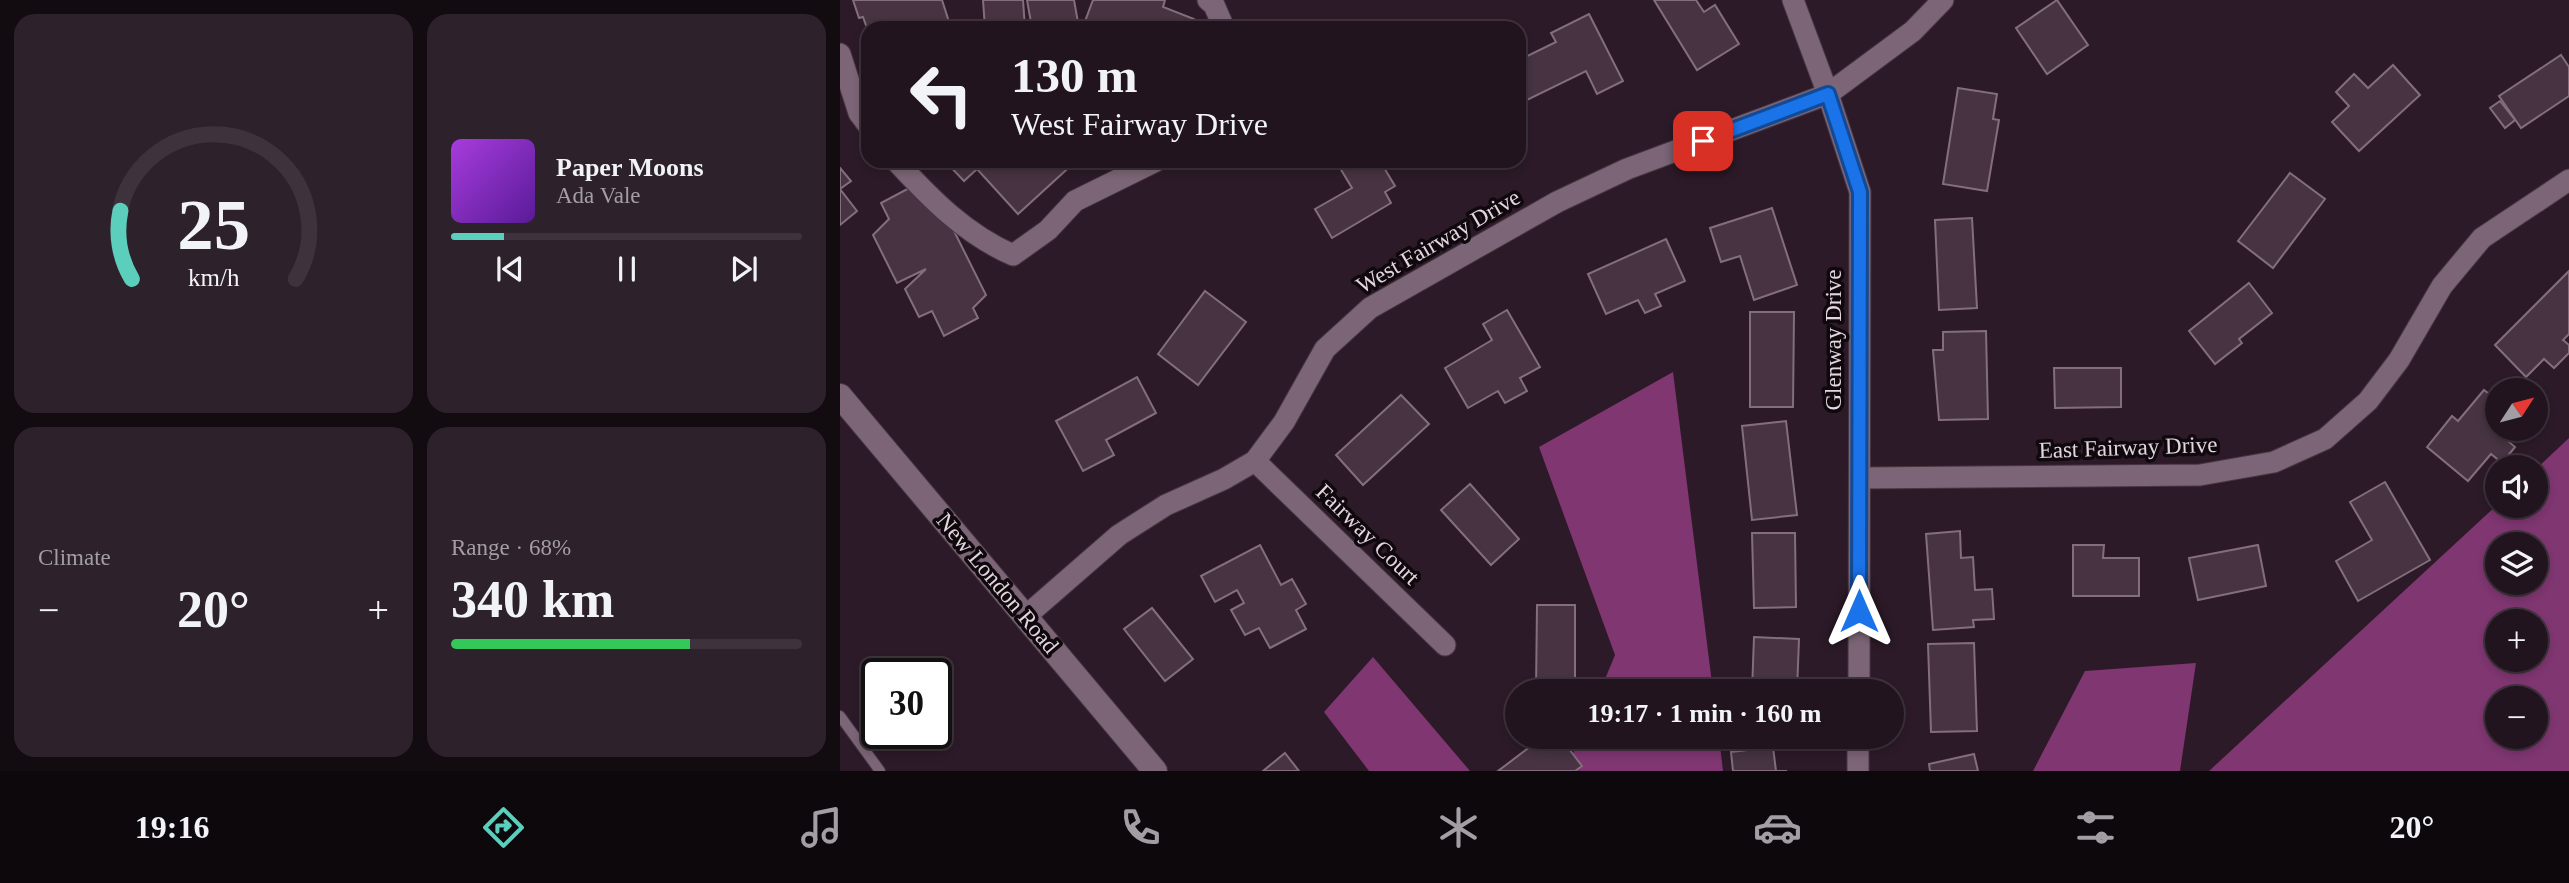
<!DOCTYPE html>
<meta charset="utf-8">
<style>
:root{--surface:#21141e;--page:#2d212b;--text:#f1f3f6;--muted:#a29ea4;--line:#3e333c;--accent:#5bcebc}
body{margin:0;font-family:Georgia,serif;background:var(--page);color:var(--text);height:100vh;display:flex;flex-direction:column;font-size:26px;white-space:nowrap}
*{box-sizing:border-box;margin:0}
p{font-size:23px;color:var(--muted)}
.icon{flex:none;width:38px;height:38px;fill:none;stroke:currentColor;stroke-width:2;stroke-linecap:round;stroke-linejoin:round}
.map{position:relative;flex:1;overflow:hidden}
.panel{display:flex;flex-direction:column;gap:14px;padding:14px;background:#120b10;width:840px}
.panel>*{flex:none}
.guide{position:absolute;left:21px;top:21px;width:665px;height:147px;border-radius:21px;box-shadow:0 4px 10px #0003,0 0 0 2px var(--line);background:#21141e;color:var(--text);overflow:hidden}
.needle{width:46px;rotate:54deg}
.fabs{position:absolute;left:1645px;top:378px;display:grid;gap:14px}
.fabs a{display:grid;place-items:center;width:63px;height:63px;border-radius:50%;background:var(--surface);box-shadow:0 4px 10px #0003,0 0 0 2px var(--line);font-size:35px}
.speed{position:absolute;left:21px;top:658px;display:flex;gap:14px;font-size:35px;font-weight:700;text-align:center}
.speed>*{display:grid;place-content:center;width:91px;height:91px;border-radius:50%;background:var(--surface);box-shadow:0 4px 10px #0003,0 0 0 2px var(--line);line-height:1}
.speed .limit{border:4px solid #111;border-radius:10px;background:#fff;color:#111}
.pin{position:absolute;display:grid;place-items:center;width:60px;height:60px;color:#fff;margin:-30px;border-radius:14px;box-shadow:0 4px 10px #0006}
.me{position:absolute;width:77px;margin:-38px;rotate:0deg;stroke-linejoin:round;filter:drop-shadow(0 0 5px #0008)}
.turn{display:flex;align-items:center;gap:24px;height:147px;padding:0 35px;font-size:32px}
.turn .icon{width:91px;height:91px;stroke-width:2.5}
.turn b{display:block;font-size:49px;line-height:60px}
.big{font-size:52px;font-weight:800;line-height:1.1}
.panel .tile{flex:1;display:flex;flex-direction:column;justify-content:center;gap:10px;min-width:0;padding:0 24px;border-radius:21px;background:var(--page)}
.panel .dial{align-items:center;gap:0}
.dial svg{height:182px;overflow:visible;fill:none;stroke:var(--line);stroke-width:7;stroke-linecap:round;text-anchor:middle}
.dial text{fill:var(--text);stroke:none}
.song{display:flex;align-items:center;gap:21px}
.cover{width:84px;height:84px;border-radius:10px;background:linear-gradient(135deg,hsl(280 70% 55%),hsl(270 70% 35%))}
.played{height:7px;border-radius:4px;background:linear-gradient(90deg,var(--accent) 15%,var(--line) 15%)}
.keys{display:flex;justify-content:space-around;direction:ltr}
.heat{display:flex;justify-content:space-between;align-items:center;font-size:38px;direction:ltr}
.charge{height:10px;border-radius:5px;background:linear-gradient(90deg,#34c759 68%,var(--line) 0)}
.panel .tiles{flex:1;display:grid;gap:14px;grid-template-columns:repeat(2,1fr)}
.trip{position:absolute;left:665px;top:679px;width:399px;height:70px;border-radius:35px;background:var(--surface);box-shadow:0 4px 10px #0003,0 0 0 2px var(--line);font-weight:800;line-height:70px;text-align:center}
.menu{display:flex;height:112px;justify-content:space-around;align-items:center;background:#0d080c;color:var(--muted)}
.menu .icon{width:49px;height:49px}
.menu .on{color:var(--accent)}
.menu b{font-size:32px;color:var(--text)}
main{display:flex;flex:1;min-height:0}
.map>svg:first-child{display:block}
</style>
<main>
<section class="panel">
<div class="tiles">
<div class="tile dial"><svg viewBox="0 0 100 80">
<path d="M14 69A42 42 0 1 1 86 69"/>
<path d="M14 69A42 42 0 0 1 9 39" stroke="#5bcebc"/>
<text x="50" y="56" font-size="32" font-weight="700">25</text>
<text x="50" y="72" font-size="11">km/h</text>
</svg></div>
<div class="tile">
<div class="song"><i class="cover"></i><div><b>Paper Moons</b><p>Ada Vale</p></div></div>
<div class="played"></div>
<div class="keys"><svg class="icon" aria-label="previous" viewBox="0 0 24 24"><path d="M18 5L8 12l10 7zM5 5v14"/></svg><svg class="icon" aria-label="pause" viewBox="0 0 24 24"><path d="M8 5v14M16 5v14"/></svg><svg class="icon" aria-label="next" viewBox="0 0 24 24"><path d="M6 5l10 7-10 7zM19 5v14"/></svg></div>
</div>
<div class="tile"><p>Climate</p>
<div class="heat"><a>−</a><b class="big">20°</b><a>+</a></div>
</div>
<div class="tile"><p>Range · 68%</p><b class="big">340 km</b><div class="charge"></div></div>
</div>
</section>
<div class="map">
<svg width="1729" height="771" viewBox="0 0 1729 771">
<rect width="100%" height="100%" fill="#2c1a28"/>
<g fill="#7f3671" fill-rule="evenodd">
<path d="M833 372 873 691H760L775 655 699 447Z"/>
<path d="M1729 438V771H1369L1657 505 1696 506V469ZM1657 544H1696V583H1657ZM1657 621H1696V660H1657ZM1657 698H1696V737H1657Z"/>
<path d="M533 657 630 771H529L484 712Z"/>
<path d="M1356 663 1340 771H1193L1245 671Z"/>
<path d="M740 737H879L883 771H726Z"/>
</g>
<g fill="#473342" stroke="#846e7e" stroke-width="2">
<path d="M13 0H102L111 28H28V31L23 17 19 18Z"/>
<path d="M143 0H183L185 28H145Z"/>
<path d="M187 0H234L239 28H192Z"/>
<path d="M253 0H325L323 7 354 19 350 28H254L244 24Z"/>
<path d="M814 0H856L864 12 875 5 899 44 857 70Z"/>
<path d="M1217 0 1248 45 1207 74 1176 28Z"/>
<path d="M749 14 783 81 757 94 746 71 687 100 679 84V60L716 42 711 33Z"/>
<path d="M1721 55 1729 67V96L1681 128 1659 96Z"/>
<path d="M1553 65 1580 95 1519 151 1492 122 1509 106 1496 92 1514 74 1528 88Z"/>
<path d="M1118 88 1157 94 1153 119 1159 120 1147 191 1103 184Z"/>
<path d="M1660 101 1675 120 1665 128 1650 108Z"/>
<path d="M105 161 183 162 236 161 178 214 137 169 124 181Z"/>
<path d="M512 161H540L555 186 545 192 551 203 492 238 475 209 512 188 500 168Z"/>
<path d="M0 168 11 181 0 189 17 211 0 225Z"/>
<path d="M1450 173 1485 199 1433 268 1398 241Z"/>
<path d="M73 186 114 231 146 295 133 308 138 318 104 336 92 311 79 317 65 289 86 269 57 283 33 235 49 219 41 203Z"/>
<path d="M932 208 957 285 914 300 900 256 881 262 870 228Z"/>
<path d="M1132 218 1137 308 1099 310 1095 220Z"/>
<path d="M826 239 845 281 815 294 821 306 805 313 798 300 766 314 748 274Z"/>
<path d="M1729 271V334L1723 340 1729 345V353L1714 368 1704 359 1686 377 1655 345Z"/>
<path d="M1409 283 1432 313 1399 339 1402 343 1375 364 1349 331Z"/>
<path d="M365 291 406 322 358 385 318 354Z"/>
<path d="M667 310 700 367 680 378 687 391 665 403 658 391 628 408 605 368 652 340 643 324Z"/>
<path d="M910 312H954L953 407H910Z"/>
<path d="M1146 331 1148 419 1099 420 1093 350H1103V332Z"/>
<path d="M1214 368H1281V407L1215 408Z"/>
<path d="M297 377 316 413 266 440 274 455 243 471 216 421Z"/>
<path d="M1644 390 1657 400V429H1665L1660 434 1675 447 1662 463 1651 454 1628 481 1587 447 1612 416 1618 421Z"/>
<path d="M561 395 589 424 523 485 496 455Z"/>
<path d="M946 421 957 515 912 520 902 426Z"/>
<path d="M1545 482 1590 560 1518 601 1496 561 1532 540 1510 502Z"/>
<path d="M630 484 679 539 651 565 601 510Z"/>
<path d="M1120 531 1121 558 1133 557 1135 590 1152 589 1154 619 1133 620 1134 627 1093 630 1086 534Z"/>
<path d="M912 533H955L956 607 914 608Z"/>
<path d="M420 545 441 585 452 579 466 604 456 610 466 629 430 648 419 628 405 635 391 610 404 603 397 590 375 602 361 576Z"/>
<path d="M1233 545H1264L1263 558H1299V596H1233Z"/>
<path d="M1418 545 1426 586 1358 600 1349 558Z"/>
<path d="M697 605H735V691H696Z"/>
<path d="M312 608 353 659 325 681 284 629Z"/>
<path d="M914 637 959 639 957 691H912Z"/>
<path d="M1134 643 1137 731 1091 732 1088 644Z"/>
<path d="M703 737H720L742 766 735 771H658Z"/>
<path d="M933 747 936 771H947H893L891 752Z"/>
<path d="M445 753 459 771H423Z"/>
<path d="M1134 754 1138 771H1090L1089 764Z"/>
</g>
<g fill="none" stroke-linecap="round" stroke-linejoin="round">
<g stroke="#463742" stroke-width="12">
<path id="service" d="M0 716 40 771"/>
</g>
<g stroke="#463742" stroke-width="23">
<g id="minor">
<path d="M368 0 374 5 384 28"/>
<path d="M953 0 988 94 1020 192 1019 691"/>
<path d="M0 54 19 113 28 125"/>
<path d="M56 161C91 199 125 234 173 255L208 230 235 201 316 161"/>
<path d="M415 461 605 645"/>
<path d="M1020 478 1360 475 1434 462 1485 439 1528 401 1559 360 1602 286 1642 238 1729 180"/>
<path d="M186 616 279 535 326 505 384 479 415 461 444 422 485 349 530 308 717 202 787 169 988 94 1073 31 1103 0"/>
<path d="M1018 771V737"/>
</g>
</g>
<g stroke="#463742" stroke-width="26">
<path id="tertiary" d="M0 396 315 771"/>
</g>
<use href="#service" stroke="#7c6576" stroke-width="10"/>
<use href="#minor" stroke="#7c6576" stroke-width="21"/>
<use href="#tertiary" stroke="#7c6576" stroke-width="24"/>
</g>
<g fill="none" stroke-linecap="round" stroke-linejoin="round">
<g stroke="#114b97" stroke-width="18">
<path id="route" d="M863 141 988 94 1020 192 1019 611"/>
</g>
<use href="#route" stroke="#1a73e8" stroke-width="12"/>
</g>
<g text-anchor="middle" stroke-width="7" stroke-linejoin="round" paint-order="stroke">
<g font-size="23" fill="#e3d6df" stroke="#0f080d">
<text transform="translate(598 241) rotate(-30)" y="8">West Fairway Drive</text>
<text transform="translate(993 340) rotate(-90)" y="8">Glenway Drive</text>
<text transform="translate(1288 447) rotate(-2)" y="8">East Fairway Drive</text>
<text transform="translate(528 534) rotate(44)" y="8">Fairway Court</text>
<text transform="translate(158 583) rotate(50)" y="8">New London Road</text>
</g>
</g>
</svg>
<div class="fabs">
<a><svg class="needle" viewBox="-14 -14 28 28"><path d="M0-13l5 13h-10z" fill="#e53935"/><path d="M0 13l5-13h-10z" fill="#a29ea4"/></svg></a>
<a><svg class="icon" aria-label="sound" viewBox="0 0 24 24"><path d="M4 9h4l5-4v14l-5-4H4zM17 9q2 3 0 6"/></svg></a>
<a><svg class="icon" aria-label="layers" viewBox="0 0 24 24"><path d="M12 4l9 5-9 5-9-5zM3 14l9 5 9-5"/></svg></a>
<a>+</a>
<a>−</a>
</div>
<div class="speed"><div class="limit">30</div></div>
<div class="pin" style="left:863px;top:141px;background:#d93025"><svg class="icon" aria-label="arrive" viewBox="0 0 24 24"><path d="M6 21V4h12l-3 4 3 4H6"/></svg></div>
<svg class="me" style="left:1019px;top:611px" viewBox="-20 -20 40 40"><path d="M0-17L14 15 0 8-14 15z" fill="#1a73e8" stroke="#fff" stroke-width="4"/></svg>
<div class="trip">19:17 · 1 min · 160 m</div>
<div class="guide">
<div class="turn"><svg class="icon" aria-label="left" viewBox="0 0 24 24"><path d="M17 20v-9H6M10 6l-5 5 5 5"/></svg><div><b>130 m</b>West Fairway Drive</div></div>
</div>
</div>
</main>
<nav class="menu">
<b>19:16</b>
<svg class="icon on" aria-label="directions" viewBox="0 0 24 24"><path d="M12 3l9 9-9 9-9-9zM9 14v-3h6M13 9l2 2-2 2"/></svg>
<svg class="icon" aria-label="music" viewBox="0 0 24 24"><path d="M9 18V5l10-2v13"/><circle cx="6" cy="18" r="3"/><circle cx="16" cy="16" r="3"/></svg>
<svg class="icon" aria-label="phone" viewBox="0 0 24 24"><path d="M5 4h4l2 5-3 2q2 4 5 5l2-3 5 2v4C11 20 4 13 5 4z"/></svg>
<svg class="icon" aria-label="climate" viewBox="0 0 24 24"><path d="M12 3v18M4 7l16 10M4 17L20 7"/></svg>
<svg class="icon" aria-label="car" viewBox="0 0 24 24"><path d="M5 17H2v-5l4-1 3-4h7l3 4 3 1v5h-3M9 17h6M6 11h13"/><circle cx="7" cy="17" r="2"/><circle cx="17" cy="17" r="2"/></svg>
<svg class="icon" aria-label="filters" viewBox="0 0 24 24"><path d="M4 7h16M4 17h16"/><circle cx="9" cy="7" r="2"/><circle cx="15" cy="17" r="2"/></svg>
<b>20°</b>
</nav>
